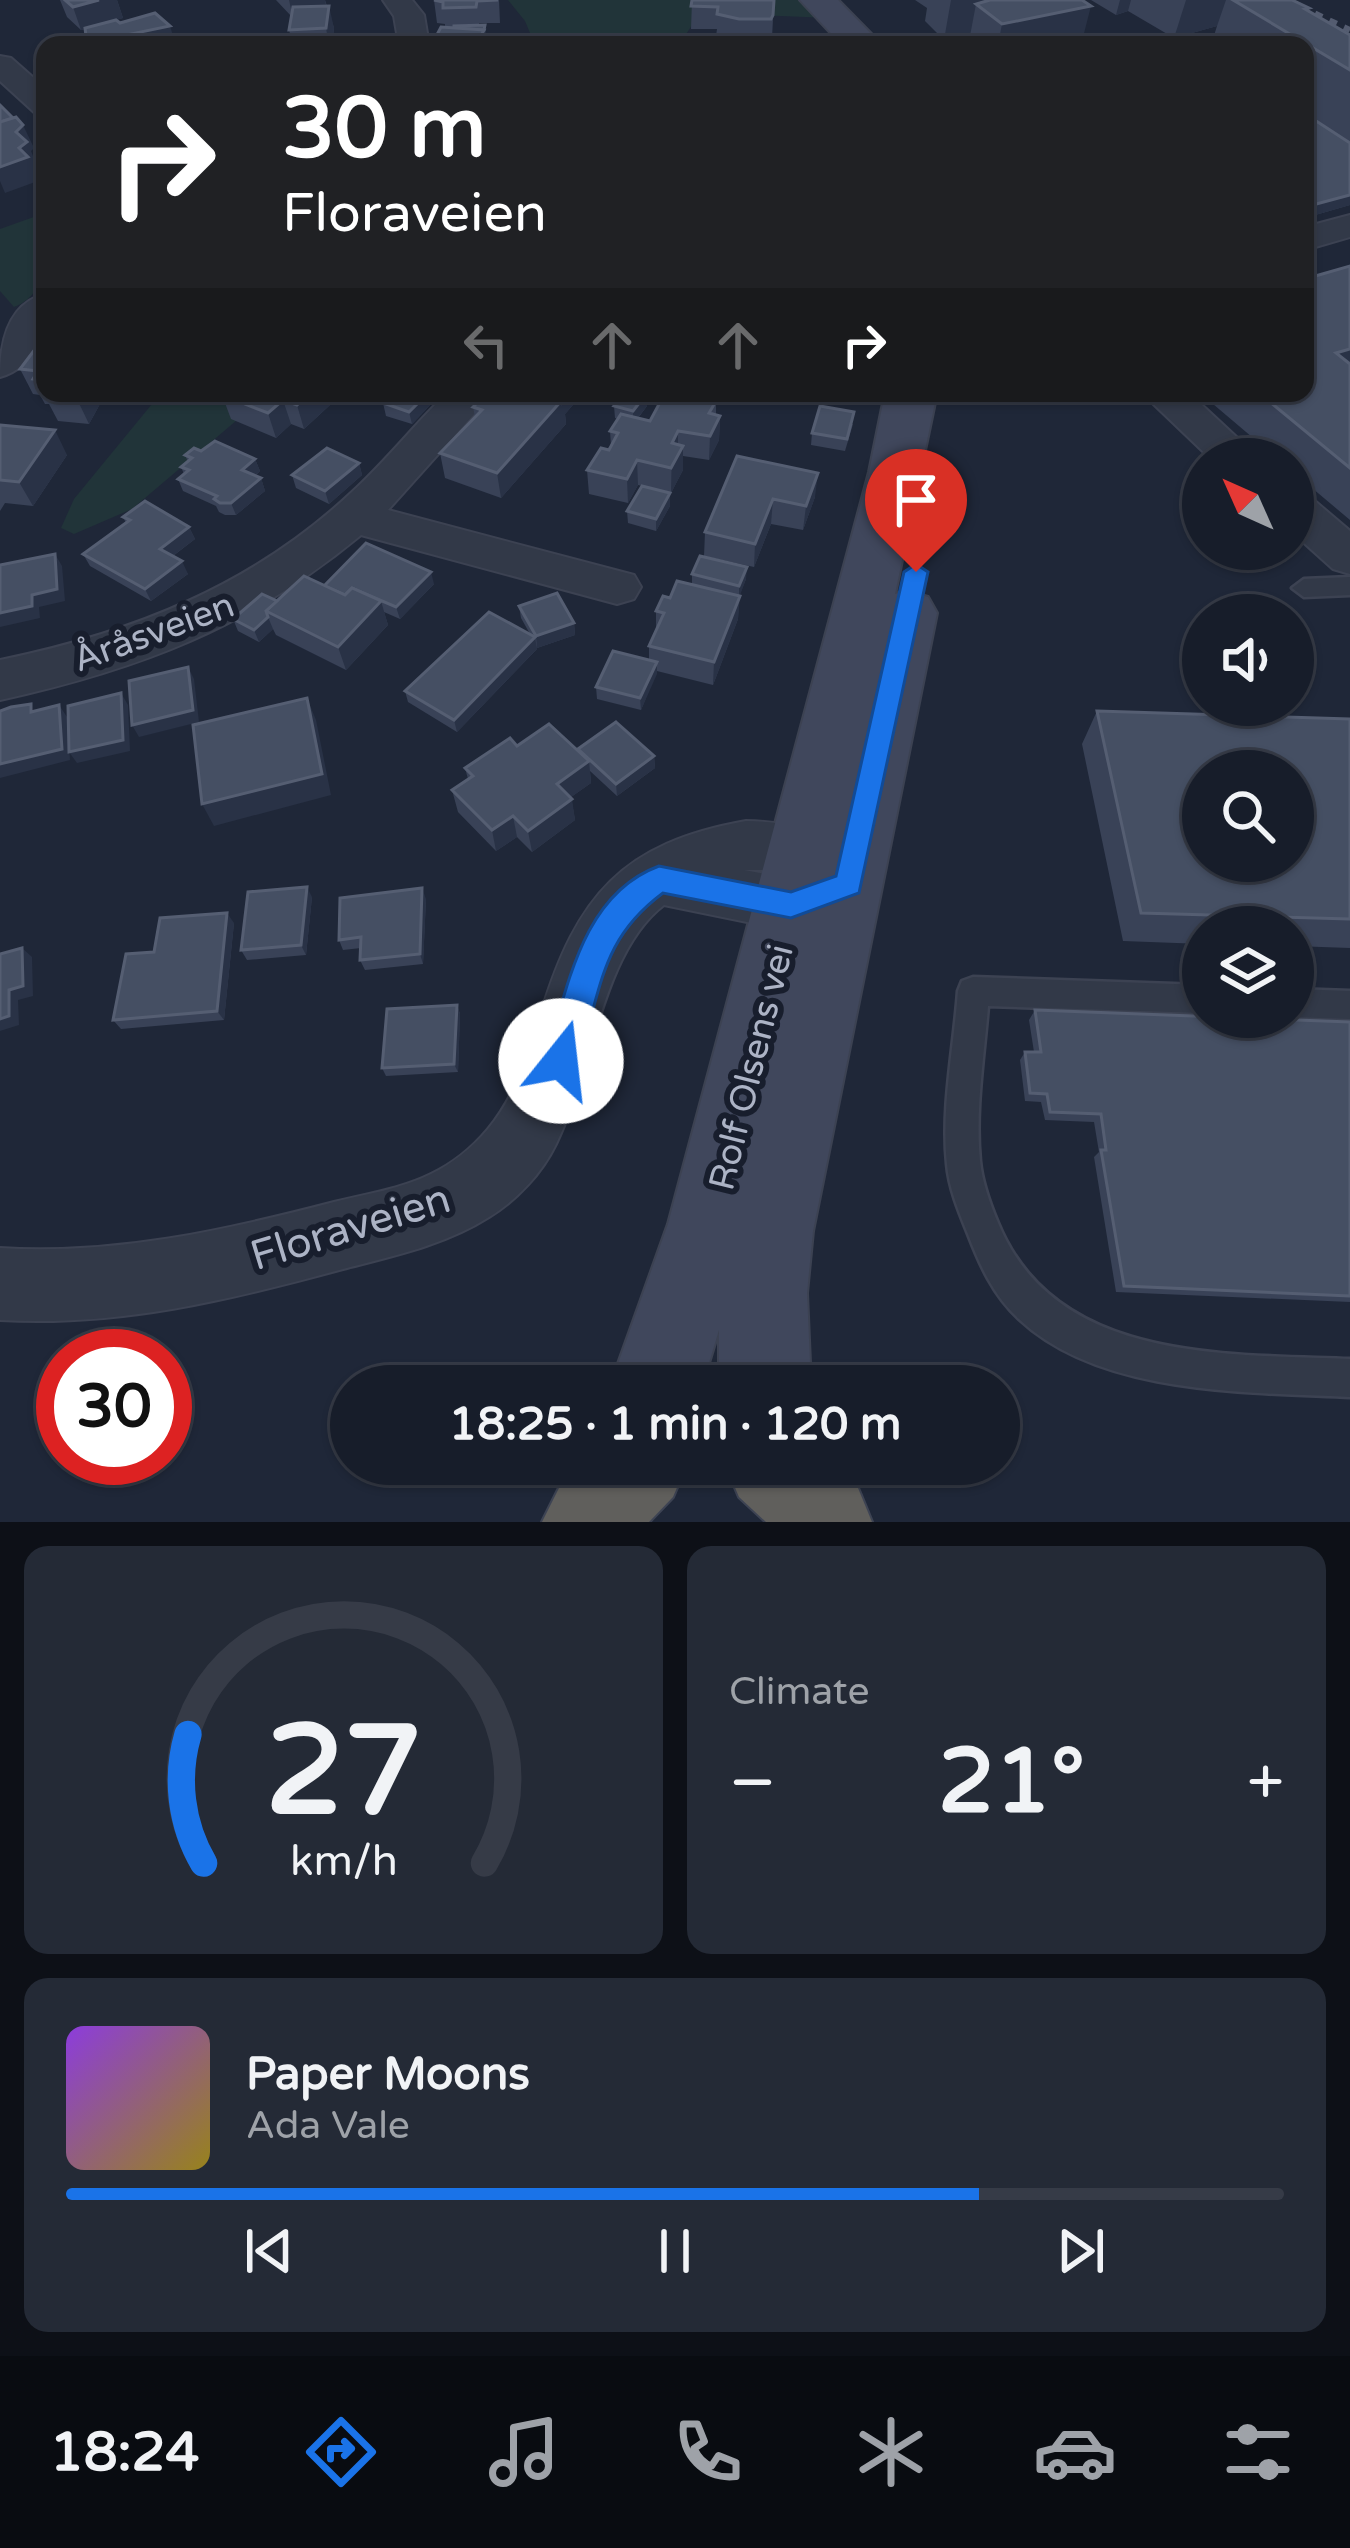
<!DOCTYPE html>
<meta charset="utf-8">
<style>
:root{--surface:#171d2a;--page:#242a36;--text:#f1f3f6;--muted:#9ea2a8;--line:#363b47;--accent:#1a73e8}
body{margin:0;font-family:"Varela Round",sans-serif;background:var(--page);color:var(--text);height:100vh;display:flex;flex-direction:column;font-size:45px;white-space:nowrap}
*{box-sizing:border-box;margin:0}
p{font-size:39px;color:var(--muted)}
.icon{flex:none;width:66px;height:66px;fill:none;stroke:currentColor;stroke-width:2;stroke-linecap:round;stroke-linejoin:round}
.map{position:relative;height:1522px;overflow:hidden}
.sheet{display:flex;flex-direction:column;gap:24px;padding:24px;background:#0d1017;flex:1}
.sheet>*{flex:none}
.banner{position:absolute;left:36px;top:36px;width:1278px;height:366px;border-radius:24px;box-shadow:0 3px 9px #0004,0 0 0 3px var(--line);background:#202124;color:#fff;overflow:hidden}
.needle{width:78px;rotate:315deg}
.tools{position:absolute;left:1182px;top:438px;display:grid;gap:24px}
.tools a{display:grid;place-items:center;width:132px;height:132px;border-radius:50%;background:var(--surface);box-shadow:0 3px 9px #0004,0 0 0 3px var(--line);font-size:60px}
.speed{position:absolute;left:36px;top:1329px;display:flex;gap:24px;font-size:60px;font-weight:700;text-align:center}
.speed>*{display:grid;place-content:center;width:156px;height:156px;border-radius:50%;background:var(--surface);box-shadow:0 3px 9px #0004,0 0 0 3px var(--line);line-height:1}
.speed .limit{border:18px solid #d22;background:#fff;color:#111}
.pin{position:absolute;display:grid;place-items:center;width:102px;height:102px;color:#fff;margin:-123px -51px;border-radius:50% 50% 50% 0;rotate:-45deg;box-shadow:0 0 12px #0007}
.pin .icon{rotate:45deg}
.me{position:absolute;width:132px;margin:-66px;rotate:16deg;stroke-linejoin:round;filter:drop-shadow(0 0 9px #0008)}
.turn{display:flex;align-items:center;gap:42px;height:252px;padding:0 48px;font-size:54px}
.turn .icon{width:156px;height:156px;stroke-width:2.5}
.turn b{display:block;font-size:84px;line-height:102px}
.lanes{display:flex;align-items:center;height:114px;padding:0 48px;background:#0003;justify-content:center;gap:60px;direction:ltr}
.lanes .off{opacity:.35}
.big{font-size:90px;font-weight:700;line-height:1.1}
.sheet .card{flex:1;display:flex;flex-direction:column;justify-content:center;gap:18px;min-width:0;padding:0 42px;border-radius:24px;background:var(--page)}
.sheet .dial{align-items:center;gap:0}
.dial svg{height:312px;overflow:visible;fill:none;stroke:var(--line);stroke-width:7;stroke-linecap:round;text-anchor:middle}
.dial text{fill:var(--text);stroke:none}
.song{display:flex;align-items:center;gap:36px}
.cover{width:144px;height:144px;border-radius:18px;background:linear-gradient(135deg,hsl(270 70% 55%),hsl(50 70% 35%))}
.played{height:12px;border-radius:6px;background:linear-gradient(90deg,var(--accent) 75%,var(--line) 75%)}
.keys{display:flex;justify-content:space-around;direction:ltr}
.heat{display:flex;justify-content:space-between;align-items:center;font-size:66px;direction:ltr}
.sheet .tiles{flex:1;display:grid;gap:24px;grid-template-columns:1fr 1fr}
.card:last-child{grid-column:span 2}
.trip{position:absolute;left:330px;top:1365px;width:690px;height:120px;border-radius:60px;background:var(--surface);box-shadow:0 3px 9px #0004,0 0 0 3px var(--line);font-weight:700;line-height:120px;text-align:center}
.tabs{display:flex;height:192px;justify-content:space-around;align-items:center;background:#090c11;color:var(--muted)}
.tabs .icon{width:84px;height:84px}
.tabs .current{color:var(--accent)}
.tabs b{font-size:54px;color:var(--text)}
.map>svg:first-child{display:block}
</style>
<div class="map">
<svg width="1350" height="1522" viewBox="0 0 1350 1522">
<rect width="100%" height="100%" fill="#1f2738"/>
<g fill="#213439">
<path d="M508 0H807L830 18 729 14 694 22 679 45H535L525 21Z"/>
<path d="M45 213C45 246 52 293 14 307L0 291V229Z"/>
<path d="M161 393H269L132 509 74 534 61 528 74 499Z"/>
</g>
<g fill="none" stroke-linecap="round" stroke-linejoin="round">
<g stroke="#3c4252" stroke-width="5">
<g id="service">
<path d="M1350 577V595L1304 597 1292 588 1304 579Z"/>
<path d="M973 977 1203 985V1013L988 1006C984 1057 975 1110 980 1161 982 1182 990 1204 998 1223 1055 1362 1223 1354 1350 1359V1397C1246 1392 1100 1395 1019 1319 993 1295 980 1265 968 1234 959 1212 949 1188 947 1164 941 1108 954 1047 958 991L962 981Z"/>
<path d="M1293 989 1350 991V1019L1292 1017Z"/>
</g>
</g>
<g stroke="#3c4252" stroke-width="4">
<g id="minor">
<path d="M383 0H412L424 15 429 45H399L394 16Z"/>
<path d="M0 56 11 58 45 88V115L34 112 0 81Z"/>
<path d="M1350 215V237L1305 250V227Z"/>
<path d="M45 294C45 327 37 367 0 377 0 343 7 304 45 294Z"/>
<path d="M447 393H493L388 510 634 575 641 587 634 599 617 604 361 535C250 627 140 669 0 700V660C132 633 252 586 352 492 386 461 414 425 447 393Z"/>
<path d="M1142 393H1189L1260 459H1211Z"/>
<path d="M1293 491 1309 496 1350 531V574L1333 569 1293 533Z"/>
<path d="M746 821C790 822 840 830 861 873L847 910 791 931 664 905C602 952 592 1071 556 1144 542 1173 517 1200 489 1217 445 1245 393 1256 343 1269 229 1300 119 1327 0 1320V1248C115 1255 223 1231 334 1202 366 1194 401 1189 431 1174 452 1164 473 1147 488 1129 516 1095 528 1055 541 1013 577 896 622 843 746 821ZM744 870H775L796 877 791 879Z"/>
</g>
</g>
<g stroke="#3c4252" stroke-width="4">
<g id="secondary">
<path d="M800 0H838L882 45H842Z"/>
<path d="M885 393H937L895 594 907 591 928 597 937 613 813 1231 807 1293 811 1386H719V1330L702 1386H610L668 1224 869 472Z"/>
</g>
</g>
<g stroke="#3d4353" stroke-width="4">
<g id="trunk">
<path d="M571 1464H687L673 1497 649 1522H542Z"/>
<path d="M725 1464H840L858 1488 872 1522H766L739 1497Z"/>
</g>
</g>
<use href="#service" fill="#323948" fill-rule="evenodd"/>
<use href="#minor" fill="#323948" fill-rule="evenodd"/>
<use href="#secondary" fill="#40475c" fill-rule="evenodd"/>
<use href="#trunk" fill="#605f5c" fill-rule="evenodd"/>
<path stroke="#545c70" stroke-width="6" stroke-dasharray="8 8" stroke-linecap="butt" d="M1286 0 1350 30"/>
</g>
<g fill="#394257">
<path d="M60 0H117L123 18 109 22 120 23 176 45H89L85 29 81 30 67 17Z"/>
<path d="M276 0H325L334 28 332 45H293L289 30 292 17Z"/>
<path d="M434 0H499L500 23H479V25H485L486 45H432L445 28V24L437 23Z"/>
<path d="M692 0H774L772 38 770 42 738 41 716 36 717 29H691Z"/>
<path d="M915 0H1082L1081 45H969L970 36 944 40 925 21 927 8Z"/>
<path d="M1091 0H1292L1350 35V205L1305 218 1310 117 1305 114V45H1211L1217 26 1174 38 1128 11 1116 15Z"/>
<path d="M1350 266V520L1293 472V459H1278L1200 393H1305Z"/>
<path d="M45 345V393H106L89 424 58 421 49 404H45L40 395 33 394 20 369Z"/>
<path d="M343 393 304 429 291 424 276 438 231 419 222 395Z"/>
<path d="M394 393H432L433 402 412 424 386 416 383 403Z"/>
<path d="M574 393H617L606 405Z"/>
<path d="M795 393H844L841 403 795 395Z"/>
<path d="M716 401V415L720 416 719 440 709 460 683 456V470L671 493 638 485 628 503 589 494 587 470 611 445 610 431 618 419 615 418 614 406H647L638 418 650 421Z"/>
<path d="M573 405 565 414 566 424 501 498 445 478 440 453 475 417 473 407Z"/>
<path d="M853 424 845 451 811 445 812 433Z"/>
<path d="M0 425 67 455 33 506 5 503 0 511Z"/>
<path d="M201 451 255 459 260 471 255 476 261 478 265 491 236 515H225L219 512 216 506 183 491 178 479 184 474 181 467 188 462 185 455Z"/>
<path d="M737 456 815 497 803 530 771 524 754 567 704 556 705 532Z"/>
<path d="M359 463 362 475 329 504 296 488 292 475Z"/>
<path d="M670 506 656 531 628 523 627 511Z"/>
<path d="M123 517 189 527 195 539 173 556 188 574 151 601 90 566 83 554 126 523Z"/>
<path d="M692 574 746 579 739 596 738 619 713 685 657 671 641 710 597 699 596 687 649 660V646L656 629V611L670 598 692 585Z"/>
<path d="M434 584 400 619 384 612 388 625 346 670 276 635 273 629 259 642 238 631 233 619 324 586Z"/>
<path d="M519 606 574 623 575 635 537 648 536 646 537 649 457 732 408 702 405 691 530 634 521 618Z"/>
<path d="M1097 711 1350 719V948L1293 946V927H1203V944L1123 941 1082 744Z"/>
<path d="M517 746 654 756 655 768 617 796 590 771 591 783 571 797 575 820 532 852 517 837 496 851 458 812 452 790 468 779 465 768Z"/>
<path d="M312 897 306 955 247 960 241 950Z"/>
<path d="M426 899 423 964 365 970 360 960 361 948 343 950 339 940Z"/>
<path d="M234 923 224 1020 121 1029 113 1020Z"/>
<path d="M457 1005 460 1014 458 1072 386 1076 382 1068Z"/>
<path d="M1035 1010 1350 1022V1302L1116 1292 1094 1157 1099 1152 1094 1122 1045 1120 1041 1102 1025 1101 1020 1060 1025 1052H1034L1029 1020Z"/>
</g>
<g fill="#293246">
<path d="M99 0H117L123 18 81 30 73 7Z"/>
<path d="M289 0H325L327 10 293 18Z"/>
<path d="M951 0H1053L1091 6 1081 45H998L1002 24 976 4 970 36 944 40Z"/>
<path d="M1120 0H1131L1128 11 1116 15Z"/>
<path d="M1186 0H1226L1217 26 1174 38Z"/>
<path d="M329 6 334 28 332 45H329L326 28Z"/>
<path d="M485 25 486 45H476Z"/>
<path d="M170 26 176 45H94L93 42Z"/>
<path d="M16 121 23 125 34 148 31 151 37 166 33 169 38 181 5 193 0 181V167L19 148Z"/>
<path d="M1350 195V205L1305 218V207Z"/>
<path d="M1350 349V378L1336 353Z"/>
<path d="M80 393H106L89 424 77 399Z"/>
<path d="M310 393H343L304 429 297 405Z"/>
<path d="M428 393H432L433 402 412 424 409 412Z"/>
<path d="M572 393 573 405 565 414 566 424 501 498 497 473 547 406Z"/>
<path d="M605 393H617L606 405Z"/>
<path d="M647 393V406L633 424V411Z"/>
<path d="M283 400 291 424 276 438 268 413Z"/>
<path d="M720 416 719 440 709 460 710 436Z"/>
<path d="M55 430 67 455 33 506 19 482Z"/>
<path d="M678 431V455L683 446V470L671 493 672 443Z"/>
<path d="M255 459 260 471 247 482 242 470Z"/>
<path d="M637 460 638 485 628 503 627 479Z"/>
<path d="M359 463 362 475 329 504 325 491Z"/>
<path d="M818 473 815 497 803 530 806 506Z"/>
<path d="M261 478 265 491 236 515 231 503Z"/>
<path d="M670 493V506L656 531V519Z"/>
<path d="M773 499 771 524 754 567 755 544Z"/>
<path d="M189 527 195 539 166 561 160 549Z"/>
<path d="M55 554 62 566 65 601 39 607 40 618 0 627V613L32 595Z"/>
<path d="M182 561 188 574 151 601 145 589Z"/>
<path d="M747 567 746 579 739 598V586Z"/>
<path d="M431 572 434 584 400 619 396 607Z"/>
<path d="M740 596 738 619 713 685 714 662Z"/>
<path d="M381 601 388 625 346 670 338 647Z"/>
<path d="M268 617 273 629 259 642 254 630Z"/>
<path d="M574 623 575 635 537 648 536 636Z"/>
<path d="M535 637 537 649 457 732 454 720Z"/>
<path d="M657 662V674L641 710 640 698Z"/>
<path d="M188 667 194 679 199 722 139 737 132 725Z"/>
<path d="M121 693 128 705 130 751 77 763 69 752Z"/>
<path d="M307 698 316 720 331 795 214 826 202 804Z"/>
<path d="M59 705 67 717 70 760 0 778V764Z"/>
<path d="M654 756 655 768 617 796 616 784Z"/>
<path d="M589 761 591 783 560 805 557 784Z"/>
<path d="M572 799 575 820 532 852 528 831Z"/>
<path d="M513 816 517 837 496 851 492 830Z"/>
<path d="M307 887 312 897 306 955 301 945Z"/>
<path d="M422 888 426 899 423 964 420 954Z"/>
<path d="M227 913 234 923 224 1020 217 1011Z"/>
<path d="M22 948 32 957 33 996 18 1000 19 1025 0 1031V1019Z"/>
<path d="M457 1005 460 1014 458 1072 454 1064Z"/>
</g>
<g fill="#454f63" stroke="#555e72" stroke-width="3" fill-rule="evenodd">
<path d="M65 0H99L73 7Z"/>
<path d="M434 0H498L477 1 476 7 443 8V2Z"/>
<path d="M692 0H774L773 15 771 19H739L717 14 718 7 691 6Z"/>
<path d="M990 0H1082L1091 6 1002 24 976 4Z"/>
<path d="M1233 0H1292L1309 8 1305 9 1350 35V70Z"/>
<path d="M329 6 326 28 289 30 293 7Z"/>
<path d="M155 13 170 26 93 42 86 36 85 28 116 20 120 23Z"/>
<path d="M485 25 484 30 454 28V26Z"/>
<path d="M441 27 484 30 476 45 432 44Z"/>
<path d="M369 37 368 45H332L333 39Z"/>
<path d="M803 41 830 43 829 45H802Z"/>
<path d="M0 105 13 118 0 122Z"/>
<path d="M16 117 23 125 16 132 27 142 19 148 28 157 0 167V122Z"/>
<path d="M1310 117 1350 143V195L1305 207V119Z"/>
<path d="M1350 266V349L1336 353 1350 364V468L1259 393H1305V279Z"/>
<path d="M39 344 45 345V380L33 379 38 371 20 369Z"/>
<path d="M48 393H80L77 399 46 397Z"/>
<path d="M224 393H310L297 405 283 400 268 413 222 395Z"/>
<path d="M394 393H428L409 412 383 403Z"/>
<path d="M487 393H544L563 399 497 473 440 453 482 410 473 407Z"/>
<path d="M544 393H572L563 402V399Z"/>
<path d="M625 393H647L633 411 614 406Z"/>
<path d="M665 393H681L716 401 709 413 720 416 710 436 678 431 672 443 683 446 671 468 637 460 627 479 587 470 601 448 609 450 618 433 610 431 621 414 650 421Z"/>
<path d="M820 406 854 412 847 439 812 433Z"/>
<path d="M0 425 55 430 19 482 0 480Z"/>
<path d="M215 441 255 459 242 470 261 478 231 503H220L214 499 217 496 178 479 189 470 181 467 192 458 185 455 194 448 201 451Z"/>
<path d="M327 448 359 463 325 491 292 475Z"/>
<path d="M737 456 818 473 806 506 773 499 755 544 705 532Z"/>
<path d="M642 486 670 493 656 519 627 511Z"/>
<path d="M145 501 189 527 160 549 182 561 145 589 83 554 130 520 123 517Z"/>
<path d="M366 543 431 572 396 607 352 588 345 595 324 586Z"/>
<path d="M55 554 57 589 32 595V606L0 613V565Z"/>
<path d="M700 556 747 567 739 586 692 574Z"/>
<path d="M304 576 345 595 352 588 381 601 338 647 266 611Z"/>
<path d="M677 581 740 596 714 662 649 646 664 613 656 611 663 596 670 598Z"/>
<path d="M557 593 574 623 536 636 519 606Z"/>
<path d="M262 594 277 601 266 611 268 617 254 630 233 619Z"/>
<path d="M489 612 535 637 454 720 405 691Z"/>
<path d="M613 651 657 662 640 698 596 687Z"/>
<path d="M188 667 193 710 132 725 129 681Z"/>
<path d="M121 693 123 740 69 752 68 706Z"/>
<path d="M307 698 322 774 202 804 193 725Z"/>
<path d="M31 704V712L59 705 62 749 0 764V711L11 707Z"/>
<path d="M1097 711 1350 719V919L1141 913ZM1203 771H1293V861H1203Z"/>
<path d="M616 722 654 756 616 784 578 749Z"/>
<path d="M549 724 589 761 557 784 572 799 528 831 513 816 492 830 452 790 473 776 465 768 510 738 517 746Z"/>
<path d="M307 887 301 945 241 950 248 892Z"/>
<path d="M422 888 420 954 360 960 361 937 339 940 340 898Z"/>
<path d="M227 913 217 1011 113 1020 126 954 154 952 160 918Z"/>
<path d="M22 948 23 986 9 990V1016L0 1019V954Z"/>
<path d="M457 1005 454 1064 382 1068 387 1009Z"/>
<path d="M1035 1010 1350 1022V1296L1124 1286 1101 1150H1106L1101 1114 1050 1112 1047 1094 1030 1093 1025 1052H1041Z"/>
</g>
<path fill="#1a73e8" stroke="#114b97" stroke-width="3" d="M916 564 928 572 859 893 791 918 663 893C593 945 604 999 572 1072L561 1077 549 1072 545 1061C567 992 580 895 659 866L791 892 836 876 904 572Z"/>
<g text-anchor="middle" stroke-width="12" stroke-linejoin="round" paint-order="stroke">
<g font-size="36" fill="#acb3c5" stroke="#181e2d">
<text transform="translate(153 631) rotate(-20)" y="13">Åråsveien</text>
<text transform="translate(750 1067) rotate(-76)" y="13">Rolf Olsens vei</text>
</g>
<g font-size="42" fill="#acb3c5" stroke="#181e2d">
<text transform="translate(350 1226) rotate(-17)" y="15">Floraveien</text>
</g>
</g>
</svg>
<div class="tools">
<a><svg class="needle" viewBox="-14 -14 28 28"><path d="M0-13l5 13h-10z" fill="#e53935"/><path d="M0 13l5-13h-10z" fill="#9ea2a8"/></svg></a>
<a><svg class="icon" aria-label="sound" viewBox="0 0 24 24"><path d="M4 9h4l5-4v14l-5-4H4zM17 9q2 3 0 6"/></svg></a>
<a><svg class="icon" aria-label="search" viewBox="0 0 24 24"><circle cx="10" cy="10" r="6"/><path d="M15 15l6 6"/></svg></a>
<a><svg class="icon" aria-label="layers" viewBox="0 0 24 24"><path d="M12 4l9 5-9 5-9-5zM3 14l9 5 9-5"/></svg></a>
</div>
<div class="speed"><div class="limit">30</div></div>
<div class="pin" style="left:916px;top:572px;background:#d93025"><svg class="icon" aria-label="arrive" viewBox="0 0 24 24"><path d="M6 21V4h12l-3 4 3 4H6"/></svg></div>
<svg class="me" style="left:561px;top:1061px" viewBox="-20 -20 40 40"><circle r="19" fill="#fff"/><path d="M0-13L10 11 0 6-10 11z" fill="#1a73e8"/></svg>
<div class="trip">18:25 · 1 min · 120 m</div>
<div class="banner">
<div class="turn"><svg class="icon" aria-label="right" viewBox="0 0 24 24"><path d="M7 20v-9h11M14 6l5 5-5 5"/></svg><div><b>30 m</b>Floraveien</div></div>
<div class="lanes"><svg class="icon off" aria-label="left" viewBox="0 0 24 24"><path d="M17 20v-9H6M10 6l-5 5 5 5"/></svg><svg class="icon off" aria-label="ahead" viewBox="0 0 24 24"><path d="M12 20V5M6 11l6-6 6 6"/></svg><svg class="icon off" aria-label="ahead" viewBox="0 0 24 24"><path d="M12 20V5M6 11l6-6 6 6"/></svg><svg class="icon" aria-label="right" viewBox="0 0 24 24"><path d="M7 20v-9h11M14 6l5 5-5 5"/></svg></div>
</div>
</div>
<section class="sheet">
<div class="tiles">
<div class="card dial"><svg viewBox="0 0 100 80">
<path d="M14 69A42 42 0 1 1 86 69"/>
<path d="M14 69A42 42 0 0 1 10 36" stroke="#1a73e8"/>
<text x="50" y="56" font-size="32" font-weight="700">27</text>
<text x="50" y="72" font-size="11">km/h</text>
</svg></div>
<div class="card"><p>Climate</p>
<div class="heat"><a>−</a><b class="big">21°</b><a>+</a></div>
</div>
<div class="card">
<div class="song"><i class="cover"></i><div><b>Paper Moons</b><p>Ada Vale</p></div></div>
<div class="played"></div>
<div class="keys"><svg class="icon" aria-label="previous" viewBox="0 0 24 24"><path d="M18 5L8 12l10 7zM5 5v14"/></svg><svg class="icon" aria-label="pause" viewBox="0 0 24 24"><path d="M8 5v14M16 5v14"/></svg><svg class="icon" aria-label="next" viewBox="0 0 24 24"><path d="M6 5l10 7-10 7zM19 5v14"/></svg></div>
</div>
</div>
</section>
<nav class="tabs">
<b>18:24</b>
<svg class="icon current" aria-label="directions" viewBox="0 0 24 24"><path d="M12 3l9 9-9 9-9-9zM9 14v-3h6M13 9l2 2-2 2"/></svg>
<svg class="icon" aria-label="music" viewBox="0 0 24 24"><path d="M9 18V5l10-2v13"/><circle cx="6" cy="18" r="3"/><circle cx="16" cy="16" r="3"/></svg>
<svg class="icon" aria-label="phone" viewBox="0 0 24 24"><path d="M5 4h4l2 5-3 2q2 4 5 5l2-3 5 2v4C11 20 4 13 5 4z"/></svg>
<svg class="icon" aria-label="climate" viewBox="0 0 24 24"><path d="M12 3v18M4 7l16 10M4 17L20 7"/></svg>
<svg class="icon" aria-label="car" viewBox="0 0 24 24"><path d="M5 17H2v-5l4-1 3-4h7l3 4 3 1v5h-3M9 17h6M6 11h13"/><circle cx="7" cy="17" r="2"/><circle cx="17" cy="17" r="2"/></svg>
<svg class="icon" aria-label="filters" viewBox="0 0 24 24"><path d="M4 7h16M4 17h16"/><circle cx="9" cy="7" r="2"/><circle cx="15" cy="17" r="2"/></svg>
</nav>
